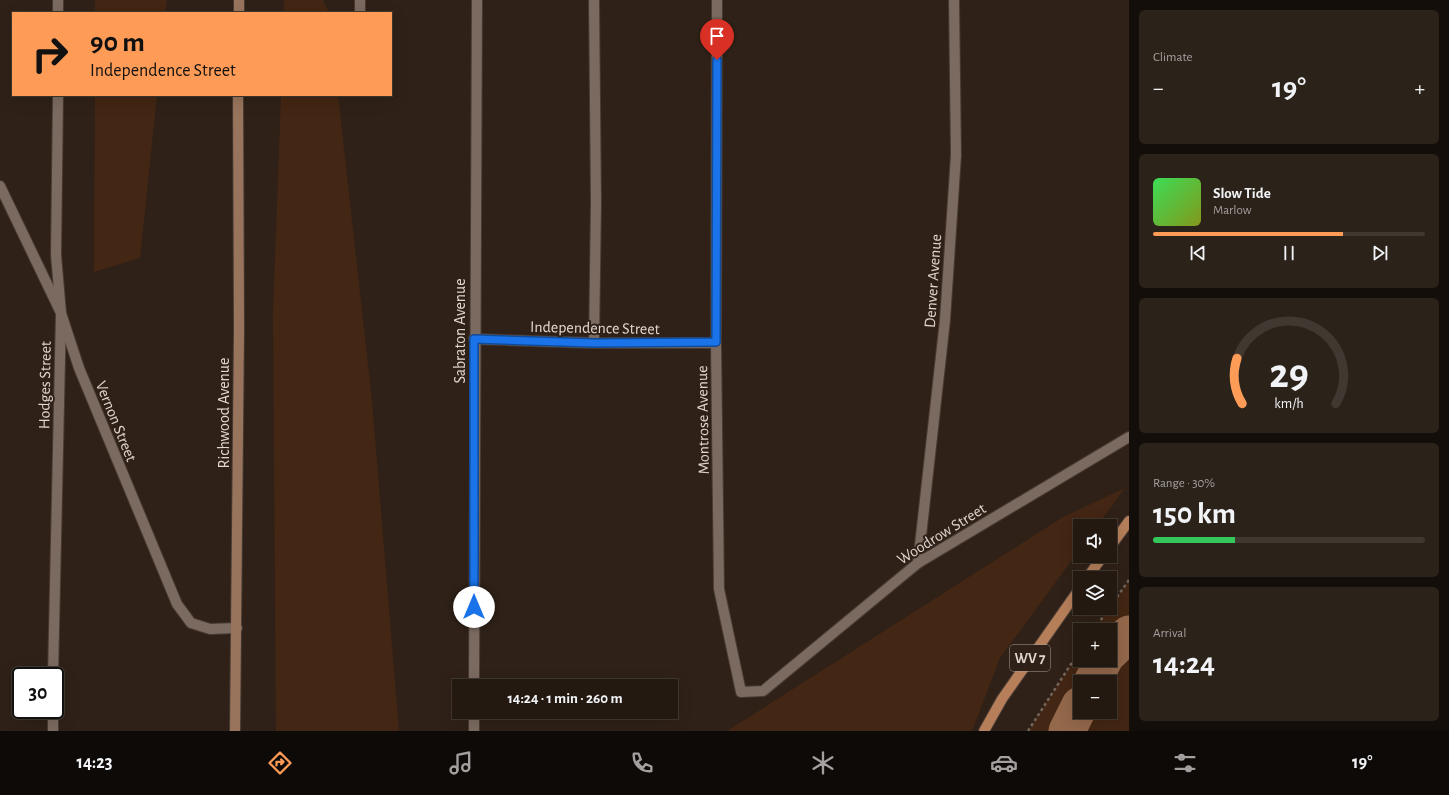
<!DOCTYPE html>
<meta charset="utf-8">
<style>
:root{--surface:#231911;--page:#2b221a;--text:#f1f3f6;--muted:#a3a09f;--line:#403831;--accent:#fe9c57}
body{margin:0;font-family:"Alegreya Sans",sans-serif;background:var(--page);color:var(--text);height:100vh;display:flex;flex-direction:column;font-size:15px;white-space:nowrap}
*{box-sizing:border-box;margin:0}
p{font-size:13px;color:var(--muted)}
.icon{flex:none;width:22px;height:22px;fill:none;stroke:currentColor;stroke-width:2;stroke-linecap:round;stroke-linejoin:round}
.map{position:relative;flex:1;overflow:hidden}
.panel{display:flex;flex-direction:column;gap:10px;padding:10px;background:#130e09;width:320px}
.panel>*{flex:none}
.top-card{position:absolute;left:12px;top:12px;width:380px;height:84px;border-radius:0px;box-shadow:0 4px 16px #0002,0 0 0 1px var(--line);background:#fe9c57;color:#111;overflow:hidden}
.buttons{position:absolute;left:1073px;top:519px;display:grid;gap:8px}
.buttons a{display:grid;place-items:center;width:44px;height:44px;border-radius:0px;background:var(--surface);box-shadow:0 4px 16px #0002,0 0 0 1px var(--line);font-size:20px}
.speed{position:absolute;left:12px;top:667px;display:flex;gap:8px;font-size:20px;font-weight:700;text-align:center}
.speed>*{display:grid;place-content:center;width:52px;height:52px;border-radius:50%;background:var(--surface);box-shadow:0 4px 16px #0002,0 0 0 1px var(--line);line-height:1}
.speed .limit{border:2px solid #111;border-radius:6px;background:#fff;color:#111}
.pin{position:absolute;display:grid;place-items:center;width:34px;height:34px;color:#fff;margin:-41px -17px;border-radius:50% 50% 50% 0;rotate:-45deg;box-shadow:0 0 4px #0007}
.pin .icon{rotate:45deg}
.me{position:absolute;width:44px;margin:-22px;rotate:0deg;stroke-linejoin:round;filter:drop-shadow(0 0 3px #0008)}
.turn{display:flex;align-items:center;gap:14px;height:84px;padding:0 12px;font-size:18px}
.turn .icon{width:52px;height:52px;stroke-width:2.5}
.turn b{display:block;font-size:28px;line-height:34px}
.big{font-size:30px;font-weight:700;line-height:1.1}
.panel .tile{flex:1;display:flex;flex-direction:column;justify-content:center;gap:6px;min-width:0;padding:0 14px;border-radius:6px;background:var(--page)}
.panel .dial{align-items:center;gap:0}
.dial svg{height:104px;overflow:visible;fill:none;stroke:var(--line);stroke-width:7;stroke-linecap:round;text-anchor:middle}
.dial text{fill:var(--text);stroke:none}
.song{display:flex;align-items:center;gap:12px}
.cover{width:48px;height:48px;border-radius:6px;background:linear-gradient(135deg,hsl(130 70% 55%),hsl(70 70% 35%))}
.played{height:4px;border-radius:2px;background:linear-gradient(90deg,var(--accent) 70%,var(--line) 70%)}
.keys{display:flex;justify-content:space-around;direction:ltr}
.heat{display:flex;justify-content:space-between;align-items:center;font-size:22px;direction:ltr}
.charge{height:6px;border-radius:3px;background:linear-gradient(90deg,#34c759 30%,var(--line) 0)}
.trip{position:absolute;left:452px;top:679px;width:226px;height:40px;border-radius:0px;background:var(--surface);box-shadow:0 4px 16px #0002,0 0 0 1px var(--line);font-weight:700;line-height:40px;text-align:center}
.tab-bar{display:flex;height:64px;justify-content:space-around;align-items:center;background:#0e0a07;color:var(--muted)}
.tab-bar .icon{width:28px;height:28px}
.tab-bar .on{color:var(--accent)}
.tab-bar b{font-size:18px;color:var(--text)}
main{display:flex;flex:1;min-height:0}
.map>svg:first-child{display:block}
</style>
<main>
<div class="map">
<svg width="1129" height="731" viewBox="0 0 1129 731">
<rect width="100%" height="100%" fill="#2f2117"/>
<g fill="#432613" fill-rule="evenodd">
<path d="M95 0H167L165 13H95Z"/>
<path d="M284 0H323L329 13H284Z"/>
<path d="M95 95H157L140 258 94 272Z"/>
<path d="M281 95H338L372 401 399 731H276L273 314Z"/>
<path d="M1125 488 1097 526H1080V549L1000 658 972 731H727L1063 517Z"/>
<path d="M1129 580V731H1028L1080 650V660H1110V630H1094ZM1080 682H1110V712H1080Z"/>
</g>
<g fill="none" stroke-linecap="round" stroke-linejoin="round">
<g stroke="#93684b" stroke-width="37">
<path d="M1110 652 1129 634"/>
<path d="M1092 682 1104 660"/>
<path d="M1067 731 1080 705"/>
</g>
<g stroke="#473b34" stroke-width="12">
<g id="lane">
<path d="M360 0V13"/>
<path d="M594 0 596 202 594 343"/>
</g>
</g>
<g stroke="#473b34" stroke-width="12">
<g id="street">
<path d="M717 0 716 343 719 589 741 692 763 691 918 563 1129 437"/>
<path d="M58 13V0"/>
<path d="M0 186 61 313 79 368 177 604 191 623 210 629 237 628"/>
<path d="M474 339 594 343H716"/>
<path d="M918 563 945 320 956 155 954 0"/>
<path d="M53 676 61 313 56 255 58 95"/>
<path d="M474 686 477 0"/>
<path d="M53 731V710"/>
<path d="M474 731V712"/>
</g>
</g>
<g stroke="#473b34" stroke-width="12">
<g id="secondary">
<path d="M239 13V0"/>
<path d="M235 731 239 329 238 95"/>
</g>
</g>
<g stroke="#473b34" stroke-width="12">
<g id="primary">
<path d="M1110 547 1129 521"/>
<path d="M1087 578 1103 556"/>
<path d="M984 731 1002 699 1080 588"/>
</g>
</g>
<g stroke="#72665d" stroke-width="2.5" stroke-dasharray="3 3" stroke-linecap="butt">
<path d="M1110 607 1129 580"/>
<path d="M1094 630 1109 608"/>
<path d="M1028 731 1080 650"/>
</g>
<use href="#lane" stroke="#7b6a5f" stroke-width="10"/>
<use href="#street" stroke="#7b6a5f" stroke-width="10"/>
<use href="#secondary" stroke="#98745c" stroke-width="10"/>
<use href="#primary" stroke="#b67f5a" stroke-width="10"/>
</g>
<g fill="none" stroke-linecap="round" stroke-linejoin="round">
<g stroke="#114b97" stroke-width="10">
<path id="route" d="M474 607V339L594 343 716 342 717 60"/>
</g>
<use href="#route" stroke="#1a73e8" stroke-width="7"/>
</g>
<g text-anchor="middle" stroke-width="4" stroke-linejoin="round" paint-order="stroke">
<rect fill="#2f2117" stroke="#aba098" stroke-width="1" x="1010" y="645" width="40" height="26" rx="3"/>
<g font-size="15" font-weight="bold" fill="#e0d6d0">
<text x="1030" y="663">WV 7</text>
</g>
<g font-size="16" fill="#e0d6d0" stroke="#2f2117">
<text transform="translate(932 281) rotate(-86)" y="6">Denver Avenue</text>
<text transform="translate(595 327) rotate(1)" y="6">Independence Street</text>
<text transform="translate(459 331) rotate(-90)" y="6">Sabraton Avenue</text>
<text transform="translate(44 385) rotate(-89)" y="6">Hodges Street</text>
<text transform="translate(223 413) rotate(-90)" y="6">Richwood Avenue</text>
<text transform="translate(702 420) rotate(-91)" y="6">Montrose Avenue</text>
<text transform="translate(117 421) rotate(68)" y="6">Vernon Street</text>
<text transform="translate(941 533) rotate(-32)" y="6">Woodrow Street</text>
</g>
</g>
</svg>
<div class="buttons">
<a><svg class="icon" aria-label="sound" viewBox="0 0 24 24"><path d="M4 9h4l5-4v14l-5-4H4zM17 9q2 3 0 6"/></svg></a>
<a><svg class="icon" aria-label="layers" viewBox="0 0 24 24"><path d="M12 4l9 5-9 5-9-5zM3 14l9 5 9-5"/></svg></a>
<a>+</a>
<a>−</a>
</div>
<div class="speed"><div class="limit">30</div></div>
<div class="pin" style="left:717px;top:60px;background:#d93025"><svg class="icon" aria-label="arrive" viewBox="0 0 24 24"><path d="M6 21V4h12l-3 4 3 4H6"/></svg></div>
<svg class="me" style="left:474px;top:607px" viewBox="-20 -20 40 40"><circle r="19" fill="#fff"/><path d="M0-13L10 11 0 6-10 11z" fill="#1a73e8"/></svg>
<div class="trip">14:24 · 1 min · 260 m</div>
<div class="top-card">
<div class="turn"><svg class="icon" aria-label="right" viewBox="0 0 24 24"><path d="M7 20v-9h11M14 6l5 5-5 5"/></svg><div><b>90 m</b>Independence Street</div></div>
</div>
</div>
<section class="panel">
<div class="tile"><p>Climate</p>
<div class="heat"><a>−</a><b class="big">19°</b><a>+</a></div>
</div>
<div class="tile">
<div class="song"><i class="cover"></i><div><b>Slow Tide</b><p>Marlow</p></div></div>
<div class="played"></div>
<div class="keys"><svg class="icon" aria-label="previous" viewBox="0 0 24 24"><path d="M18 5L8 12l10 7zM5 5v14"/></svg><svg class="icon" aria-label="pause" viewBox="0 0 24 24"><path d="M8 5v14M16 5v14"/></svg><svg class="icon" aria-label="next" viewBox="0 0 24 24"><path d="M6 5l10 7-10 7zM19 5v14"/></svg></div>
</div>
<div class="tile dial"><svg viewBox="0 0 100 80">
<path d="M14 69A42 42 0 1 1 86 69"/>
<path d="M14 69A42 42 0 0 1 10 34" stroke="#fe9c57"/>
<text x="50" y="56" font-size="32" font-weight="700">29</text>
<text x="50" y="72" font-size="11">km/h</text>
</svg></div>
<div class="tile"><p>Range · 30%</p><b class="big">150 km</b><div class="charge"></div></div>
<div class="tile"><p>Arrival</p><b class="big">14:24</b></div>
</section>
</main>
<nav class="tab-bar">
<b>14:23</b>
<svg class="icon on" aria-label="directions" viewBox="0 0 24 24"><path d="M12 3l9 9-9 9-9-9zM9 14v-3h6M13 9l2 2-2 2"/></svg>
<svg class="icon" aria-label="music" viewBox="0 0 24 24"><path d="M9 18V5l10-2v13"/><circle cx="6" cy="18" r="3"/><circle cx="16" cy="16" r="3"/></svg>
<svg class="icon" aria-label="phone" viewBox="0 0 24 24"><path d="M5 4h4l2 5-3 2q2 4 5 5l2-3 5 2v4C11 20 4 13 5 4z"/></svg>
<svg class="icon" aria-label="climate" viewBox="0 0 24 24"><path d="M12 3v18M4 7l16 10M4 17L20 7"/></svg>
<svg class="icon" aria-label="car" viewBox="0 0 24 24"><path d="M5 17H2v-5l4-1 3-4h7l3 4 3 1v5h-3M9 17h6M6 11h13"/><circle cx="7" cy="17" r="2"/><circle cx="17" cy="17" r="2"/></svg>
<svg class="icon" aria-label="filters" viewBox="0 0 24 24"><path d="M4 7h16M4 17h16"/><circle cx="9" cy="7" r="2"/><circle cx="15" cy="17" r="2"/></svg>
<b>19°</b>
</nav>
